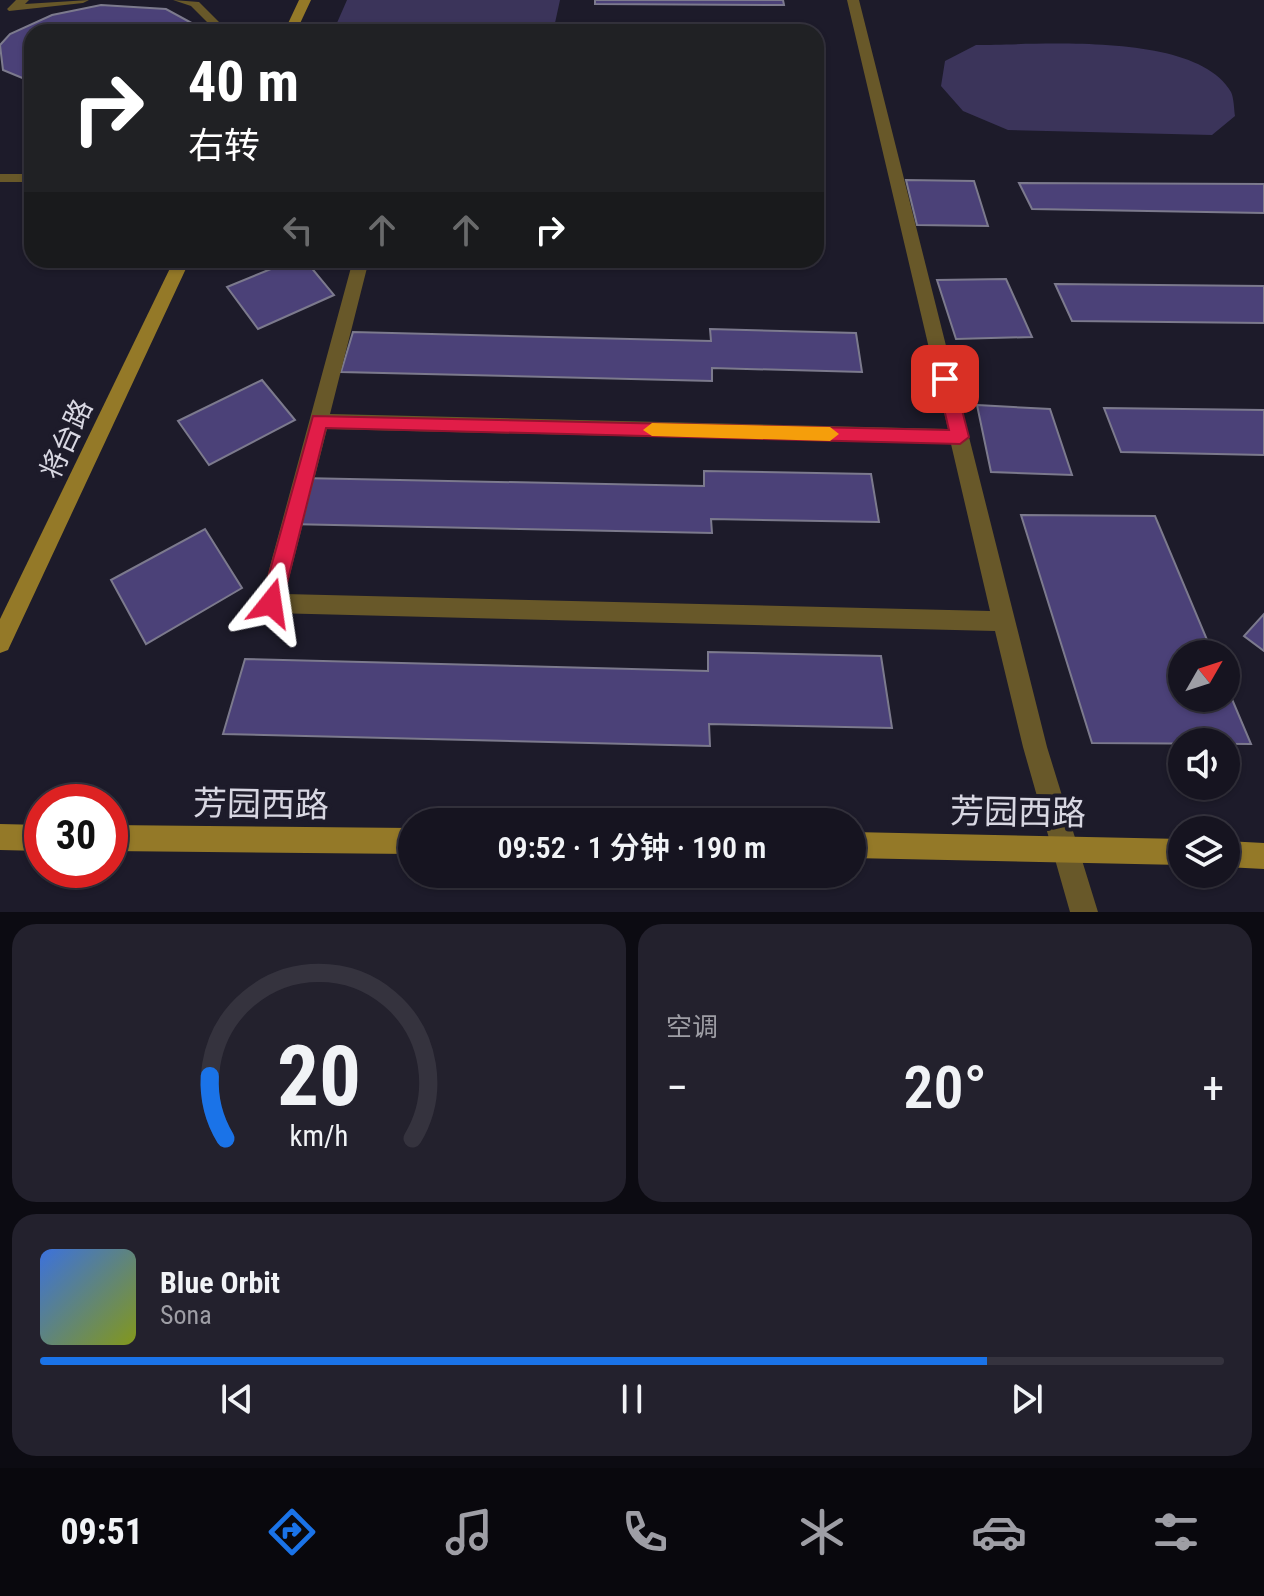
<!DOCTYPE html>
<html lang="zh">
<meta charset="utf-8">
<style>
:root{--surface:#161420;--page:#23212d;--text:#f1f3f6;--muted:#9e9ea5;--line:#35333e;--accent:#1a73e8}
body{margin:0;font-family:"Roboto Condensed","Noto Sans SC",sans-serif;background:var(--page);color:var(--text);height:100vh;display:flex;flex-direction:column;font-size:30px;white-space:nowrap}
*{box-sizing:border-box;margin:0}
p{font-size:26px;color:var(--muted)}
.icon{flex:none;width:44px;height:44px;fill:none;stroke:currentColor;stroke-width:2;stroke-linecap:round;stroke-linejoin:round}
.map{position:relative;height:912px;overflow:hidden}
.side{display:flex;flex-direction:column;gap:12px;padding:12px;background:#0c0b12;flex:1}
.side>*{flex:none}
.banner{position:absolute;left:24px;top:24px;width:800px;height:244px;border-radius:24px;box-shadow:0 2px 6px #0004,0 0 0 2px var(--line);background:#202124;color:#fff;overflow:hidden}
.needle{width:52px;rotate:51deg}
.controls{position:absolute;left:1168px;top:640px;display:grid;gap:16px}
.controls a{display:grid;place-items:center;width:72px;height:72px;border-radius:50%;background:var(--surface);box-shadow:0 2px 6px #0004,0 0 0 2px var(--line);font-size:40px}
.speed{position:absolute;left:24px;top:784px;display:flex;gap:16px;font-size:40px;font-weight:700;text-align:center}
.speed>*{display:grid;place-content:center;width:104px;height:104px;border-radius:50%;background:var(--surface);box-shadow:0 2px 6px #0004,0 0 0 2px var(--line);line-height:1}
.speed .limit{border:12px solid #d22;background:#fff;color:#111}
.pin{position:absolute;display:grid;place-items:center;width:68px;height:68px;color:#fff;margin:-34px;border-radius:16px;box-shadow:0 4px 12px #0006}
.me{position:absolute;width:88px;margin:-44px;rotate:15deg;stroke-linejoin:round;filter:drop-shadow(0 0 6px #0008)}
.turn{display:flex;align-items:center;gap:28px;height:168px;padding:0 32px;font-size:36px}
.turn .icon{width:104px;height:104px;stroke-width:2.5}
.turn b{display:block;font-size:56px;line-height:68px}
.lanes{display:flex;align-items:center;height:76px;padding:0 32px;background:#0003;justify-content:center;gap:40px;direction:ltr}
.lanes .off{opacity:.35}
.big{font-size:60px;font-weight:600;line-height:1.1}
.side .card{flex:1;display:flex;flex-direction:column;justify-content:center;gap:12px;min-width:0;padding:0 28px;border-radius:24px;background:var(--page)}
.side .dial{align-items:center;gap:0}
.dial svg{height:208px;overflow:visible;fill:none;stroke:var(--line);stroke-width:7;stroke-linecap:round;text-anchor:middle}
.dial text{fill:var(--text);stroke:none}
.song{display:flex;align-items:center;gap:24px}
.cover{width:96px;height:96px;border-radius:12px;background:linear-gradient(135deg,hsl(220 70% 55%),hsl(70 70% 35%))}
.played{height:8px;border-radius:4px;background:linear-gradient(90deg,var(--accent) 80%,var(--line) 80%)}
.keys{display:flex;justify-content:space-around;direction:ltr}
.heat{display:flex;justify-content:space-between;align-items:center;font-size:44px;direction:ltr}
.side .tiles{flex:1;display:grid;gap:12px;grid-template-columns:1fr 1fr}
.card:last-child{grid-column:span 2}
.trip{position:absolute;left:398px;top:808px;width:468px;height:80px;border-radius:40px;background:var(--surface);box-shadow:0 2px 6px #0004,0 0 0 2px var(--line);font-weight:600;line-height:80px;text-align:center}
.menu{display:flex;height:128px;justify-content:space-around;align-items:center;background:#09080d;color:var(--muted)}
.menu .icon{width:56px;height:56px}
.menu .current{color:var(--accent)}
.menu b{font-size:36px;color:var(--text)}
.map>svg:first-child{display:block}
</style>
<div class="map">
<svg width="1264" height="912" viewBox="0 0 1264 912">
<rect width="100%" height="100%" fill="#1d1b2a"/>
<g fill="#3b345a">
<path d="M347 0H560L553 32H333Z"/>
<path d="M976 45C1038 45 1196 31 1231 92 1234 98 1234 110 1235 116L1212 135 1008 130 963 111 941 86 945 61Z"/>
</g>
<g fill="#4b4178" stroke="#7c7a8d" stroke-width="2">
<path d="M595 0H783L784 5 595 4Z"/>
<path d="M101 5 166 9 199 27 200 32H32V82L3 70 0 45 10 34 52 15Z"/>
<path d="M906 180 974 181 988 226 917 225Z"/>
<path d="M1019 183 1264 184V213L1032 209Z"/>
<path d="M293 260H305L334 295 258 329 227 287Z"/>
<path d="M1006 279 1032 337 956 339 937 280Z"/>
<path d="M1055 284 1264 286V323L1072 321Z"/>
<path d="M710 329 856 333 862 372 712 368V381L341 372 353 332 711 341Z"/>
<path d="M262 380 295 420 209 465 178 421Z"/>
<path d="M977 405 1050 409 1072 475 991 472Z"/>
<path d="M1104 408 1264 410V455L1121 452Z"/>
<path d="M704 471 871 474 879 522 711 519 712 533 288 524 301 478 704 486Z"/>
<path d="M1021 515 1155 516 1213 654H1182V698H1226V685L1251 744 1092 743Z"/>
<path d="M205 529 242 588 146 644 111 580Z"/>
<path d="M1264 614V651L1244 636Z"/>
<path d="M708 652 881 656 892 728 709 724 710 746 223 734 245 659 708 671Z"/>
</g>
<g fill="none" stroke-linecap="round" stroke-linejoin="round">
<g fill="#685829" fill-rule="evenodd">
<path d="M16 0H29L25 4 89 0 83 3 9 11 7 9Z"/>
<path d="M173 0 199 2 222 25 221 32H209L212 27 191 6Z"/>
<rect x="0" y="174" width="32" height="8"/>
</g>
<path fill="#685829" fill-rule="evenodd" d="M847 0H859L1047 747 1098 912H1070L1023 747 995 631 271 613 263 610 260 603 353 260H369L330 414 948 429ZM327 429 951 444 990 611 285 594Z"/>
<g fill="#947928" fill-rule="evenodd">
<path d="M299 0H311L296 32H284Z"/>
<path d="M174 260H190L8 650 0 653V619Z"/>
<path d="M0 824 42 825V851L0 850Z"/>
<path d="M110 825 412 828V854L110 851Z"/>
<path d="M852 832 1182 839V865L852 858Z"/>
<path d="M1226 841 1264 843V869L1226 867Z"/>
</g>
</g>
<path fill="#e11d48" stroke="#92132f" stroke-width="2" d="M945 373 954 379 969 437 960 444 326 428 282 603 279 610 271 612 264 610 261 603 313 416 949 430 937 379Z"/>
<path fill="#f59e0b" d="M652 423 830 427 839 434 830 441 652 436 643 430Z"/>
<g text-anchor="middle" stroke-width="8" stroke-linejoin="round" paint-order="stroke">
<g font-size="28" fill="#d8d7e2" stroke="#1d1b2a">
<text transform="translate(66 439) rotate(-65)" y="10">将台路</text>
</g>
<g font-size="34" fill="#d8d7e2" stroke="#1d1b2a">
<text transform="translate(261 804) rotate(1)" y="12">芳园西路</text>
<text transform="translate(1018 812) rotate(1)" y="12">芳园西路</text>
</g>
</g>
</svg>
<div class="controls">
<a><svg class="needle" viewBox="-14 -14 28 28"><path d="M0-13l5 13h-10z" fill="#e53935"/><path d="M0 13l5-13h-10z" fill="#9e9ea5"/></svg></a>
<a><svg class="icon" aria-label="sound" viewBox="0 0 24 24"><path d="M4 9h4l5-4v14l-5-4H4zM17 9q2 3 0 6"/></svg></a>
<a><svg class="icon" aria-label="layers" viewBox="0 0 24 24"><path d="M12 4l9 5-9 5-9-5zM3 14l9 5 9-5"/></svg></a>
</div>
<div class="speed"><div class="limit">30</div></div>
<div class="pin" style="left:945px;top:379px;background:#d93025"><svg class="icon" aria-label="arrive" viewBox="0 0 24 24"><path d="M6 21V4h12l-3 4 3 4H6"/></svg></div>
<svg class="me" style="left:271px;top:603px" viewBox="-20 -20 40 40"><path d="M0-17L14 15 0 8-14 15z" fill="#e11d48" stroke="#fff" stroke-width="4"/></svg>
<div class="trip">09:52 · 1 分钟 · 190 m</div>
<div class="banner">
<div class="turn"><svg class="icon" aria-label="right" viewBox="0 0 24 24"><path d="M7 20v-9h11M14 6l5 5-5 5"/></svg><div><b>40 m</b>右转</div></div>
<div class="lanes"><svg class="icon off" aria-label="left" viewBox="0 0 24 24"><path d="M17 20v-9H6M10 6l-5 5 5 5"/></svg><svg class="icon off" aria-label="ahead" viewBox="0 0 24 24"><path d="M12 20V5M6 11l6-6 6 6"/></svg><svg class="icon off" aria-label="ahead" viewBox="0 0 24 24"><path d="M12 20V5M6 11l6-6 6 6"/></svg><svg class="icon" aria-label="right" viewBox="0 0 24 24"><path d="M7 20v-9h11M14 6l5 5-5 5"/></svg></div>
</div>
</div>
<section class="side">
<div class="tiles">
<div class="card dial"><svg viewBox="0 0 100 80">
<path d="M14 69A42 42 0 1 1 86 69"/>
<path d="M14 69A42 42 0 0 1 8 45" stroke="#1a73e8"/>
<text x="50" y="56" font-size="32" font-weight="700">20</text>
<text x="50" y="72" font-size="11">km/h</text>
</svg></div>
<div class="card"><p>空调</p>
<div class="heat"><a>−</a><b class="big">20°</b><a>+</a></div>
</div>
<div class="card">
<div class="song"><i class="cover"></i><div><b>Blue Orbit</b><p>Sona</p></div></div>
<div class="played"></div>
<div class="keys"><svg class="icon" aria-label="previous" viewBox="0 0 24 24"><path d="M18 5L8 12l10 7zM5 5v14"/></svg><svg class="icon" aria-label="pause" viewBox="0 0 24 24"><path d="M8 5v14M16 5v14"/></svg><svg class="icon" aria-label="next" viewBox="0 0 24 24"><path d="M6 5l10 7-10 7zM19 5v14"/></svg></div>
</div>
</div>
</section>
<nav class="menu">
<b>09:51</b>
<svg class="icon current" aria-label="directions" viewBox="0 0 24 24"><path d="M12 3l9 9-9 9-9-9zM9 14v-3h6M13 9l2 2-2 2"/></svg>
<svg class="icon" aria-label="music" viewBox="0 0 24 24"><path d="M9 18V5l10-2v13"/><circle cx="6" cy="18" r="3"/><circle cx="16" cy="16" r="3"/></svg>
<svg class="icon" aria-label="phone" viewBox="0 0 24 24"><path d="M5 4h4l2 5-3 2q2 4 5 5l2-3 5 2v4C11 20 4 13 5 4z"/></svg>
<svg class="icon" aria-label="climate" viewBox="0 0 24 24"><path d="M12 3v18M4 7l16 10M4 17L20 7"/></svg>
<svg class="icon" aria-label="car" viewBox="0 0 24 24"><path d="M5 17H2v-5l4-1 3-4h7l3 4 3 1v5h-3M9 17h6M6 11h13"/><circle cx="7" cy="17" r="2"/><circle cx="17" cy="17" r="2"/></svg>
<svg class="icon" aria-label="filters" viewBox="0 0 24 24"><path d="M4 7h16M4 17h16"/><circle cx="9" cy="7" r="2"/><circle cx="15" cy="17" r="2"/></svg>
</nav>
